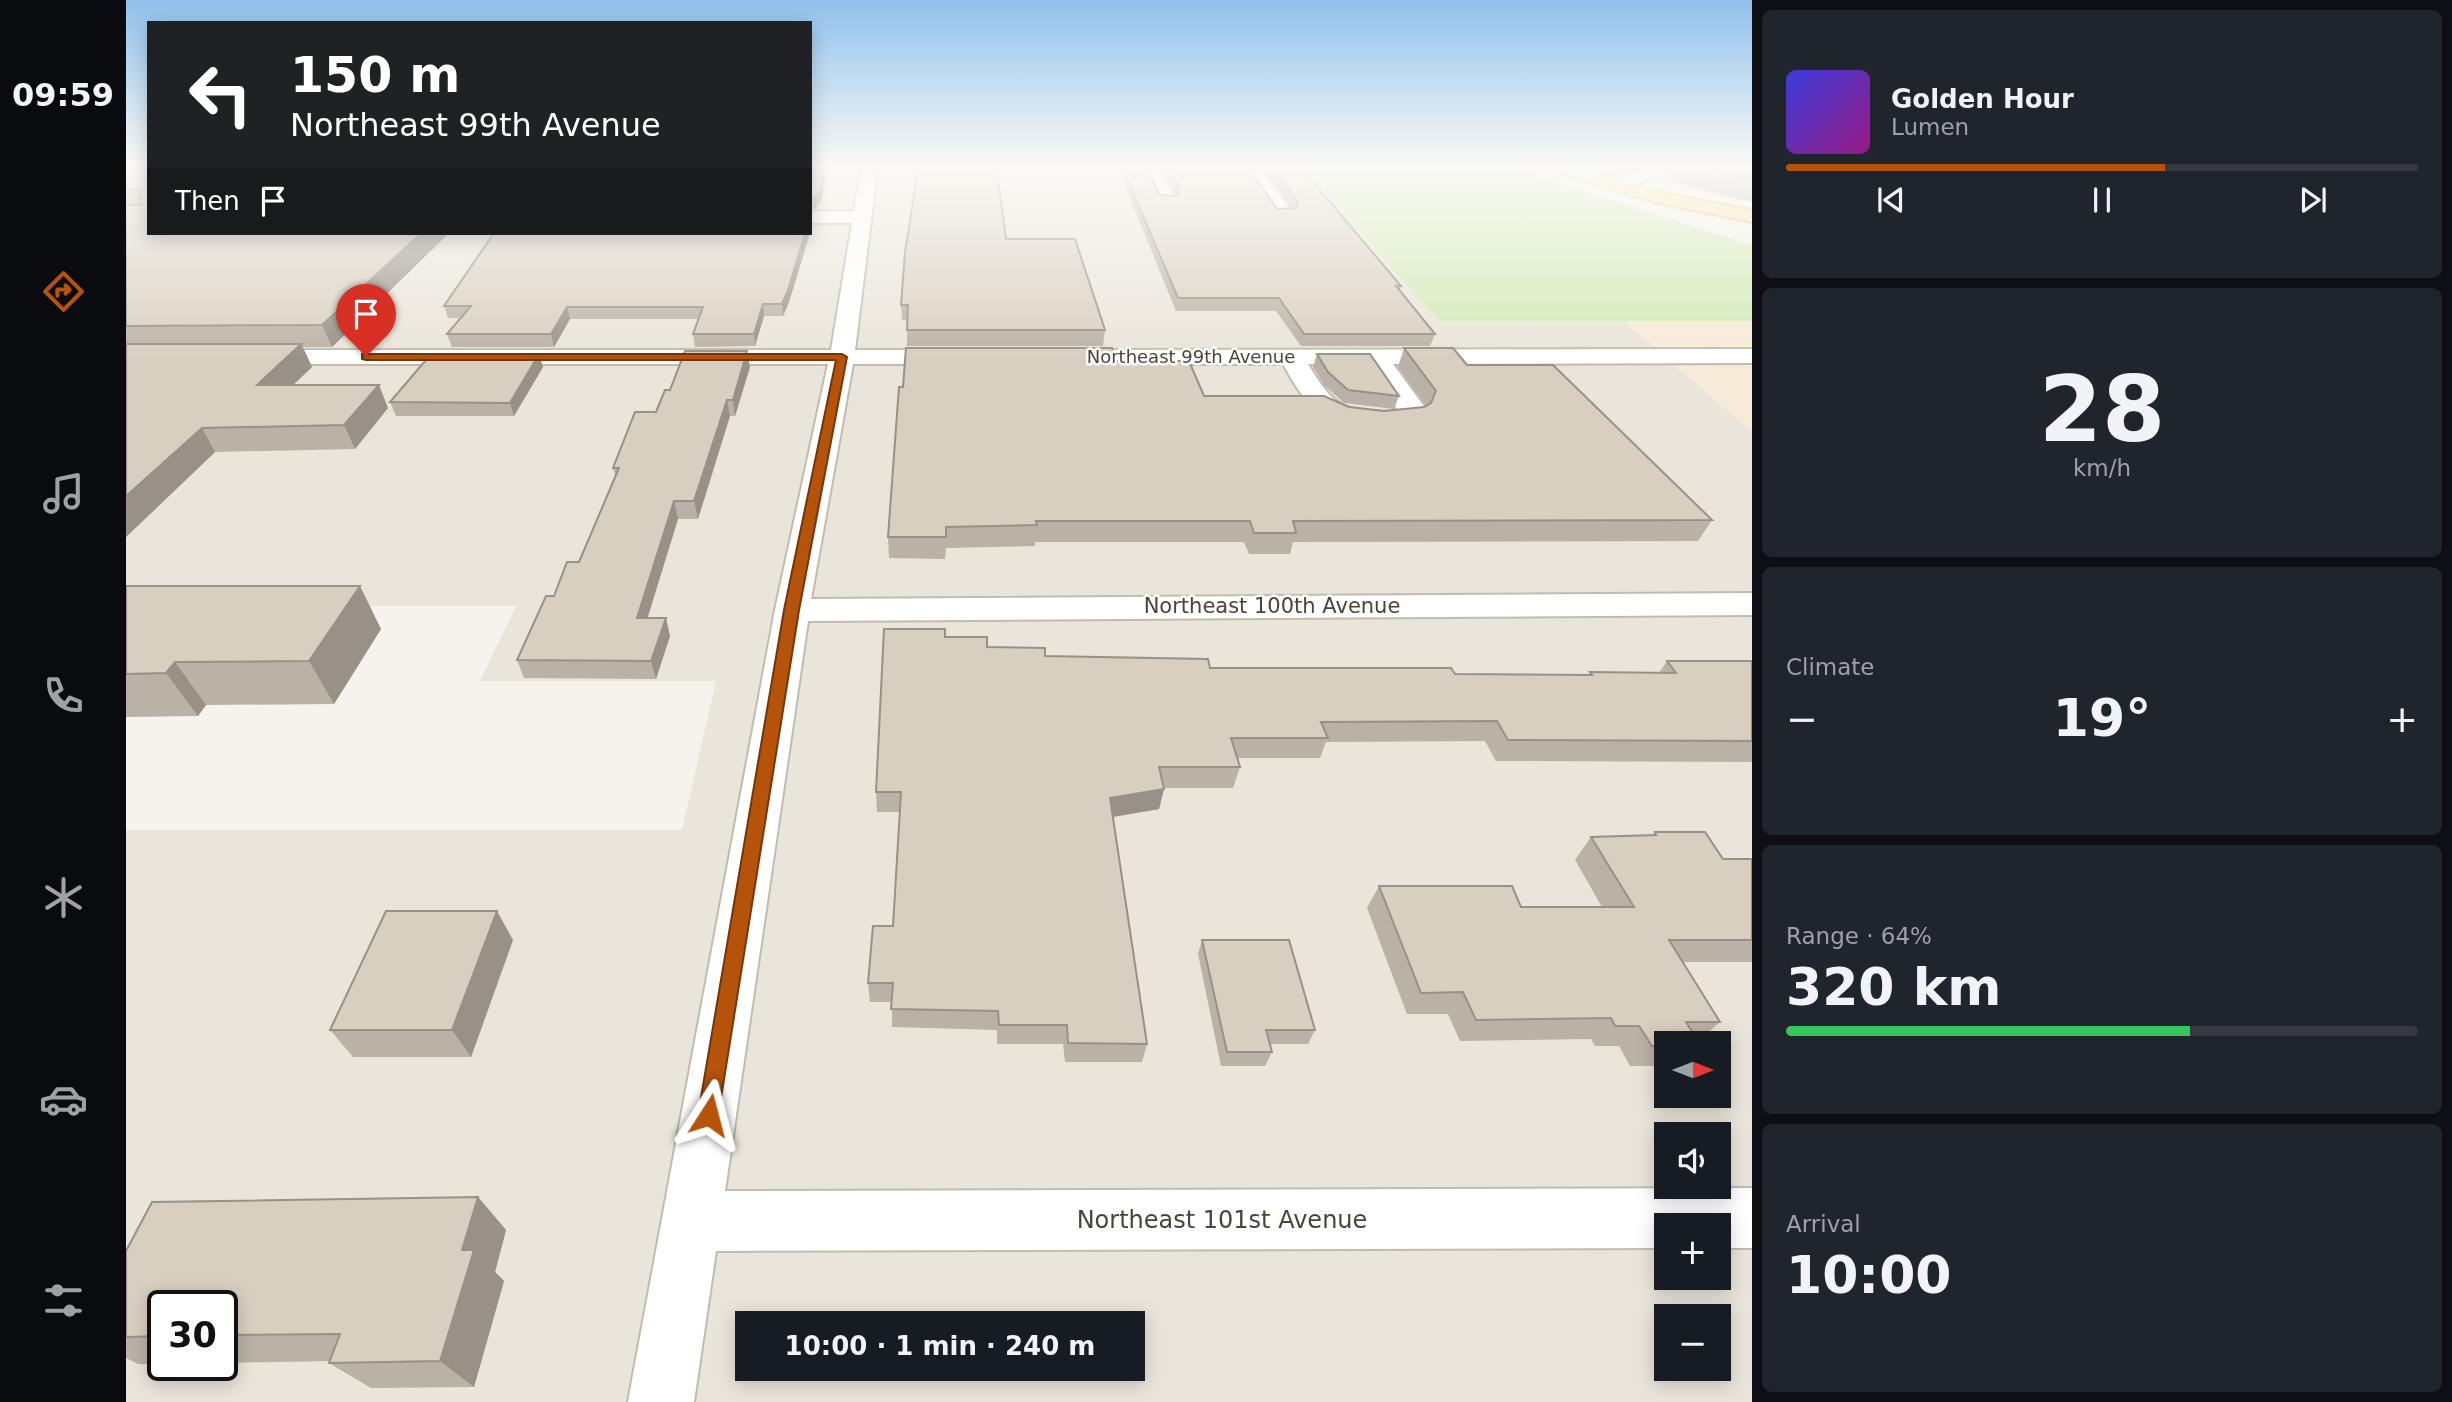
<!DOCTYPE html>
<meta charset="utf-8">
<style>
:root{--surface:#171b24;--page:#20242c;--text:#f1f3f6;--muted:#9ea1a6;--line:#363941;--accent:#b45309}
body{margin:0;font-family:"DejaVu Sans",sans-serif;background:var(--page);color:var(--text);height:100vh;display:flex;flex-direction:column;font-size:26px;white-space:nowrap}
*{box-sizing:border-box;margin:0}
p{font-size:23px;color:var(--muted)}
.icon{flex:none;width:38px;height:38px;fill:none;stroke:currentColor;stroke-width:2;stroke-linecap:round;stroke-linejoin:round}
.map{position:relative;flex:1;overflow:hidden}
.panel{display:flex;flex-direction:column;gap:10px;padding:10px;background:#0d0f14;width:700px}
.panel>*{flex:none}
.guide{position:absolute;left:21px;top:21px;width:665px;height:214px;border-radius:0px;box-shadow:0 4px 18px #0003;background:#202124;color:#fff;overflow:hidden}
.needle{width:46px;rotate:90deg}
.tools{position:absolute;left:1528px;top:1031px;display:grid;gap:14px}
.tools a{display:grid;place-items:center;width:77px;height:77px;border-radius:0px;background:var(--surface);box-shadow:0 4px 18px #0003;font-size:35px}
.speed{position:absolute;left:21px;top:1290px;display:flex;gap:14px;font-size:35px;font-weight:700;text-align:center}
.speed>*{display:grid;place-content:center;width:91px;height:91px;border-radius:50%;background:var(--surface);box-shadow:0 4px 18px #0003;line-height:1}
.speed .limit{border:4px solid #111;border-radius:10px;background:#fff;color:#111}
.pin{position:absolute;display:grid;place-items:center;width:60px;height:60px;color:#fff;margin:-72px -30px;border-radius:50% 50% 50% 0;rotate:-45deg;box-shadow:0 0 7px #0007}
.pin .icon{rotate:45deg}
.me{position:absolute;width:77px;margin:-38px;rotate:9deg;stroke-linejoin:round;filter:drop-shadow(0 0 5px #0008)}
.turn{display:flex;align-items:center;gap:24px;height:147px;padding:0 28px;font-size:32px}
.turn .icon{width:91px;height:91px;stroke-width:2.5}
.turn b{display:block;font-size:49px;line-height:60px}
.then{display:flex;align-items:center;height:66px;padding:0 28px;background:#0003;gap:14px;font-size:26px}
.big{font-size:52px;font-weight:700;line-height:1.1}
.panel .tile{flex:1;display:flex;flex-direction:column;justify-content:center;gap:10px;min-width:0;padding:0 24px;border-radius:10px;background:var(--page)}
.panel .dial{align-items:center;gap:0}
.dial b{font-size:91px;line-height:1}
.song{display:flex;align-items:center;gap:21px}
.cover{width:84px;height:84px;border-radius:10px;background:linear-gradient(135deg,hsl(240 70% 55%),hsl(310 70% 35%))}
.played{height:7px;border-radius:4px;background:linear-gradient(90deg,var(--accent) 60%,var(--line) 60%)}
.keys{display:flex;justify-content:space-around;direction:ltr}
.heat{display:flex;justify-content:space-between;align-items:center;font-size:38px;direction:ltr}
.charge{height:10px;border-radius:5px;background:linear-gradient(90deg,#34c759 64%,var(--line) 0)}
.trip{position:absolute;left:609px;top:1311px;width:410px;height:70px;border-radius:0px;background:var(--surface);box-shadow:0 4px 18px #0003;font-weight:700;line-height:70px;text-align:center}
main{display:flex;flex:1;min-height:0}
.tab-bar{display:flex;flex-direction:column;width:126px;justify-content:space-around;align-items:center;background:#090b0e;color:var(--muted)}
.tab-bar .icon{width:49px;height:49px}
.tab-bar .active{color:var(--accent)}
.tab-bar b{font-size:32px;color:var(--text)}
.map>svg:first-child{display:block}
</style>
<main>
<nav class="tab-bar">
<b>09:59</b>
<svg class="icon active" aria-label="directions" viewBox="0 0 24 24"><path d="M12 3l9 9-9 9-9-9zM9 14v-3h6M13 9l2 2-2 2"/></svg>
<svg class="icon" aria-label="music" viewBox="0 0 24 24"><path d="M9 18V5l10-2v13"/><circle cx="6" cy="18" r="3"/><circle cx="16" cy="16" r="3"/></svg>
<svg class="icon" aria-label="phone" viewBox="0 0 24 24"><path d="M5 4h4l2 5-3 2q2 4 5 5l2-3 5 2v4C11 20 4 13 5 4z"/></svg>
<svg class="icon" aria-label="climate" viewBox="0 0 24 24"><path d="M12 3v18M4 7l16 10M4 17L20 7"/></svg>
<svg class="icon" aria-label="car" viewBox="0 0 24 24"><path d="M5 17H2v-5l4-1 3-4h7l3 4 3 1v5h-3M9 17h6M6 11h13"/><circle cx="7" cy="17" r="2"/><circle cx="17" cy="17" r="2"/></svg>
<svg class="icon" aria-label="filters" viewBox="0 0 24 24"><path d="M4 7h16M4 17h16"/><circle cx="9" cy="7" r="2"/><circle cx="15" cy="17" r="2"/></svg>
</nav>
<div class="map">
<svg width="1626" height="1402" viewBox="0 0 1626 1402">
<rect width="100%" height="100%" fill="#f6f3ec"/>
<path fill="#eae5da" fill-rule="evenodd" d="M684 164H1174L1313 321H1498L1626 432V1402H0V830H556L590 681H354L390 606H0V285L79 233H684ZM1540 1043H1592V1096H1540ZM1540 1134H1592V1186H1540ZM1540 1225H1592V1278H1540ZM37 1306H96V1365H37ZM1540 1316H1592V1368H1540ZM621 1323H1006V1368H621Z"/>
<g fill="#f7ead8">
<path d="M1472 164H1626V203L1575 195Z"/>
<path d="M1498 321H1626V432Z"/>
</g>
<path fill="#d2eab5" d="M1174 164H1374L1626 245V321H1313Z"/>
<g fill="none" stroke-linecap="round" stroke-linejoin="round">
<g stroke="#c2bbae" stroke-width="4">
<g id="minor">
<path d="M736 164H752L729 350H833L842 352 845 357 842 362 833 364H727L685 599 1626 593V615L682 621 599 1191 1626 1188V1248H1592V1225H1540V1248L590 1251 568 1402H502L649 610 702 364H130L121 362 118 357 121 352 130 350H705L726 223H684V211H728Z"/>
<path d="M1014 164H1030L1050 201 1047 205H1035Z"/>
<path d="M1114 164H1131L1167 214 1165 218H1151Z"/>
<path d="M1546 164 1567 166 1565 170 1487 189 1478 184 1481 180Z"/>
<path d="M1626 349V363L1267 364 1300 409 1295 422C1281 430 1268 428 1253 428 1197 426 1183 411 1157 364H939L930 362 927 357 930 352 939 350ZM1182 364H1242L1273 412C1219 411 1211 412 1182 364Z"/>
</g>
</g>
<g stroke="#e6c16a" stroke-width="4">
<path id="major" d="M1415 164H1441L1541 194 1626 210V222L1532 203 1417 168Z"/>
</g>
<use href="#minor" fill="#fff" fill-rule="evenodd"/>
<use href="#major" fill="#ffe39c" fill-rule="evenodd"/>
</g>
<g fill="#bab2a6">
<path d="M0 164 323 233 206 347H177L186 367 167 385 262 408 229 449 89 452 0 537Z"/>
<path d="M990 164H1018L1034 195 1050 196 1033 164H1120L1151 209 1166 208 1134 164H1172L1275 286 1273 290 1309 334 1304 346H1175L1150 311H1050Z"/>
<path d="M1487 164H1535L1509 170Z"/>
<path d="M1546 164H1626V201L1611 199 1539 179Z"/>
<path d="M368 233H684L663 302 657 316H638L629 346 569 347 567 334 572 319H444L428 347H326L321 334 335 318H322L318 306Z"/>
<path d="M880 239 979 330 977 346H781V320H776L775 305Z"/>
<path d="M1278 348 1341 365 1586 520 1572 541 1167 542 1164 554H1123L1118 542H909V546L820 548 819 559 763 558 762 537 990 361 1078 396 1223 407 1258 411 1298 407 1300 406 1272 367Z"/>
<path d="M413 354 417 367 388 416H270L264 402Z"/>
<path d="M1191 354 1273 396 1268 409 1218 403 1198 385 1187 367Z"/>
<path d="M624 367 609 416H604L572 519H552L521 618 544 636 530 679 398 678 391 660 428 596 453 562 489 475 487 468 530 412 544 390Z"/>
<path d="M0 586 255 629 208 704 80 705 72 716 0 717Z"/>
<path d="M819 637 861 647 919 656 1084 668 1329 674 1462 675 1464 672 1533 673 1541 661H1626V762L1370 761 1359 741 1200 742 1194 758H1111L1114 767 1107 788H1038L1033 809 987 817 1021 1044 1016 1062H939L937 1044H871V1030L766 1027V1002H744L742 983 767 926 774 812H751L750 792Z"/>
<path d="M1529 832 1597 859H1626V962H1556L1594 1022 1572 1041 1540 1043V1066H1504L1493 1046H1469L1465 1039 1334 1041 1322 1014H1281L1241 908 1253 886 1395 907H1476L1449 860 1465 837 1526 835Z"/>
<path d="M387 940 345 1057H227L204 1030Z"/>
<path d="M1076 940 1189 1030 1182 1044H1144L1146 1052 1139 1066H1095L1072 954Z"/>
<path d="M352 1197 380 1230 369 1272 378 1281 348 1387 245 1388 203 1363 204 1361 96 1363V1306H37V1364H12L0 1358V1251Z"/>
</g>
<g fill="#979187">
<path d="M0 164H23L0 174Z"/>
<path d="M698 164H701L696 199 690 208 684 210V199Z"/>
<path d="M1512 164H1535L1509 170Z"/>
<path d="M295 233H323L206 347 196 325Z"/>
<path d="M679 233H684L663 302 657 316 656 304Z"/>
<path d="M637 304 638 316 629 346 628 334Z"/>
<path d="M441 307 444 319 428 347 425 334Z"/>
<path d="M175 344 186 367 143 408 131 385Z"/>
<path d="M621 351 624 367 609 416 607 400Z"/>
<path d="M413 354 417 367 388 416 384 403Z"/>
<path d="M253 385 262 408 229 449 218 425Z"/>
<path d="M601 400 604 416 572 519 568 501Z"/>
<path d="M76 428 89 452 0 537V496Z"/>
<path d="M548 501 552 519 516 636 511 618Z"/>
<path d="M234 586 255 629 208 704 183 661Z"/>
<path d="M540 618 544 636 530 679 525 661Z"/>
<path d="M49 662 80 705 72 716 40 673Z"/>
<path d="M1038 789 1033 809 980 818 984 798Z"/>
<path d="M371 911 387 940 345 1057 326 1030Z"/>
<path d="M352 1197 380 1230 369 1272 378 1281 348 1387 314 1361 336 1250Z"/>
</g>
<g fill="#d8cfc1" stroke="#979187" stroke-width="2">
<path d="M13 164H23V233H295L196 325 0 326V205H15V189H0V168Z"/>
<path d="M684 164H698L695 188 690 198 684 199Z"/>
<path d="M790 164H870L880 239H949L979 330H781L782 305H775L779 252 789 189Z"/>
<path d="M995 164H1018L1034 195 1051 196 1054 189 1040 164H1120L1151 209 1170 208 1172 202 1144 164H1172L1275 286H1270L1309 334H1178L1153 298H1052Z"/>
<path d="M1565 164H1611L1626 167V180Z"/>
<path d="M368 233H679L662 290 656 304H637L628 334H567L577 307H441L425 334H321L345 306H318Z"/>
<path d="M0 344H175L131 385H253L218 425 76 428 0 496Z"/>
<path d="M780 348H986L990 361H1063L1078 396H1198L1223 407 1258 411 1298 407 1305 403 1310 391 1278 348H1327L1341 365H1427L1586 520 1167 521 1170 533H1128L1124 521H910L911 525 820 527V537H762L773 387H777Z"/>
<path d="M559 351H621L607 400H601L568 501H548L511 618H540L525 661 391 660 420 596H428L441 562H453L493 468H487L509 412H530L539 390H544Z"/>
<path d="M305 354H413L384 403 264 402Z"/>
<path d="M1191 354H1244L1273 396 1222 390 1202 372Z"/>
<path d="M0 586H234L183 661 49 662 40 673 0 674Z"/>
<path d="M758 629H819V637H861V647L919 648V656L1082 659 1084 668H1325L1329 674 1466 675 1464 672 1550 673 1541 661H1626V741L1382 740 1371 721 1195 722 1202 738H1105L1114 767H1033L1038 789 984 798 1021 1044 942 1043 941 1025H873L872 1011 765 1009 767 983H742L747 926H767L775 792H750Z"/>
<path d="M1529 832H1579L1597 859H1626V940H1543L1594 1022H1560L1573 1043H1540V1046H1526L1513 1026H1489L1485 1018 1350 1020 1337 992 1295 993 1253 886H1386L1395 907H1508L1465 837 1530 835Z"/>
<path d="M260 911H371L326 1030H204Z"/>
<path d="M1076 940H1163L1189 1030H1140L1146 1052H1101Z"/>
<path d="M352 1197 336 1250H348L314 1361 203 1363 214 1334 96 1335V1306H37V1336L0 1337V1251L26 1202Z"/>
</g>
<linearGradient id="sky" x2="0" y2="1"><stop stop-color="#8fc1ec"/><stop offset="0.46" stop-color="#fbfaf6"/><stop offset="1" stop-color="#fbfaf6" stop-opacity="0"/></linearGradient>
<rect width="1626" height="360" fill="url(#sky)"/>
<path fill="#b45309" stroke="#753606" stroke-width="2" d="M236 354H716L721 357 673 610 591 1123 583 1126 575 1123 572 1115 658 610 710 360H240L236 359Z"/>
<g text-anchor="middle" stroke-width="5" stroke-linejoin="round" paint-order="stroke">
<g font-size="18" fill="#4b4439" stroke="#fff">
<text x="1065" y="363">Northeast 99th Avenue</text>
</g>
<g font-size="21" fill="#4b4439" stroke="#fff">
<text x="1146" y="613">Northeast 100th Avenue</text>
</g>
<g font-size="24" fill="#4b4439" stroke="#fff">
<text x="1096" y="1228">Northeast 101st Avenue</text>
</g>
</g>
</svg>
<div class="tools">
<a><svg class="needle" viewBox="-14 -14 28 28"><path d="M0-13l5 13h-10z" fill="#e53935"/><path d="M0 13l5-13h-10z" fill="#9ea1a6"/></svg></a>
<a><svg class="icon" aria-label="sound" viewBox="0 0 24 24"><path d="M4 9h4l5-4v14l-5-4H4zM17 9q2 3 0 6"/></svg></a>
<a>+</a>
<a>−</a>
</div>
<div class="speed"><div class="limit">30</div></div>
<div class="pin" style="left:240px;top:356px;background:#d93025"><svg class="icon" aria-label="arrive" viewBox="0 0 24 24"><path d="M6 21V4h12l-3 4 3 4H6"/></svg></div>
<svg class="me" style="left:583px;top:1115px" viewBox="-20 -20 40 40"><path d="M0-17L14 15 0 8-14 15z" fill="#b45309" stroke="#fff" stroke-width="4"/></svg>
<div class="trip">10:00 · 1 min · 240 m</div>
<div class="guide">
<div class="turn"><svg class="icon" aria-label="left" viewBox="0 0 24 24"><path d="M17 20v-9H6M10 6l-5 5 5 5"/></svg><div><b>150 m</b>Northeast 99th Avenue</div></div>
<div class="then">Then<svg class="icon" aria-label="arrive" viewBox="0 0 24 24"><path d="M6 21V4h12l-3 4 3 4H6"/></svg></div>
</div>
</div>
<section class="panel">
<div class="tile">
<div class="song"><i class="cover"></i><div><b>Golden Hour</b><p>Lumen</p></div></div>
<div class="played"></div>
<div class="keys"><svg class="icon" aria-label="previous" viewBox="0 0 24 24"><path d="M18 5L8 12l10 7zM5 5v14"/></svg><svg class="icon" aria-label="pause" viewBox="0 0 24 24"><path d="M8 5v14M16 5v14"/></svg><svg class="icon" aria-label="next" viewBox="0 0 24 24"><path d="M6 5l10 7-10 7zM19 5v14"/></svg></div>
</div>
<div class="tile dial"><b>28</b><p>km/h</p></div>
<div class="tile"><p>Climate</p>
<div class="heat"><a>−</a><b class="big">19°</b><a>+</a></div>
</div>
<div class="tile"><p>Range · 64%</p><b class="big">320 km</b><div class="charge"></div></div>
<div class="tile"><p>Arrival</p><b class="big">10:00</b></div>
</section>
</main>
